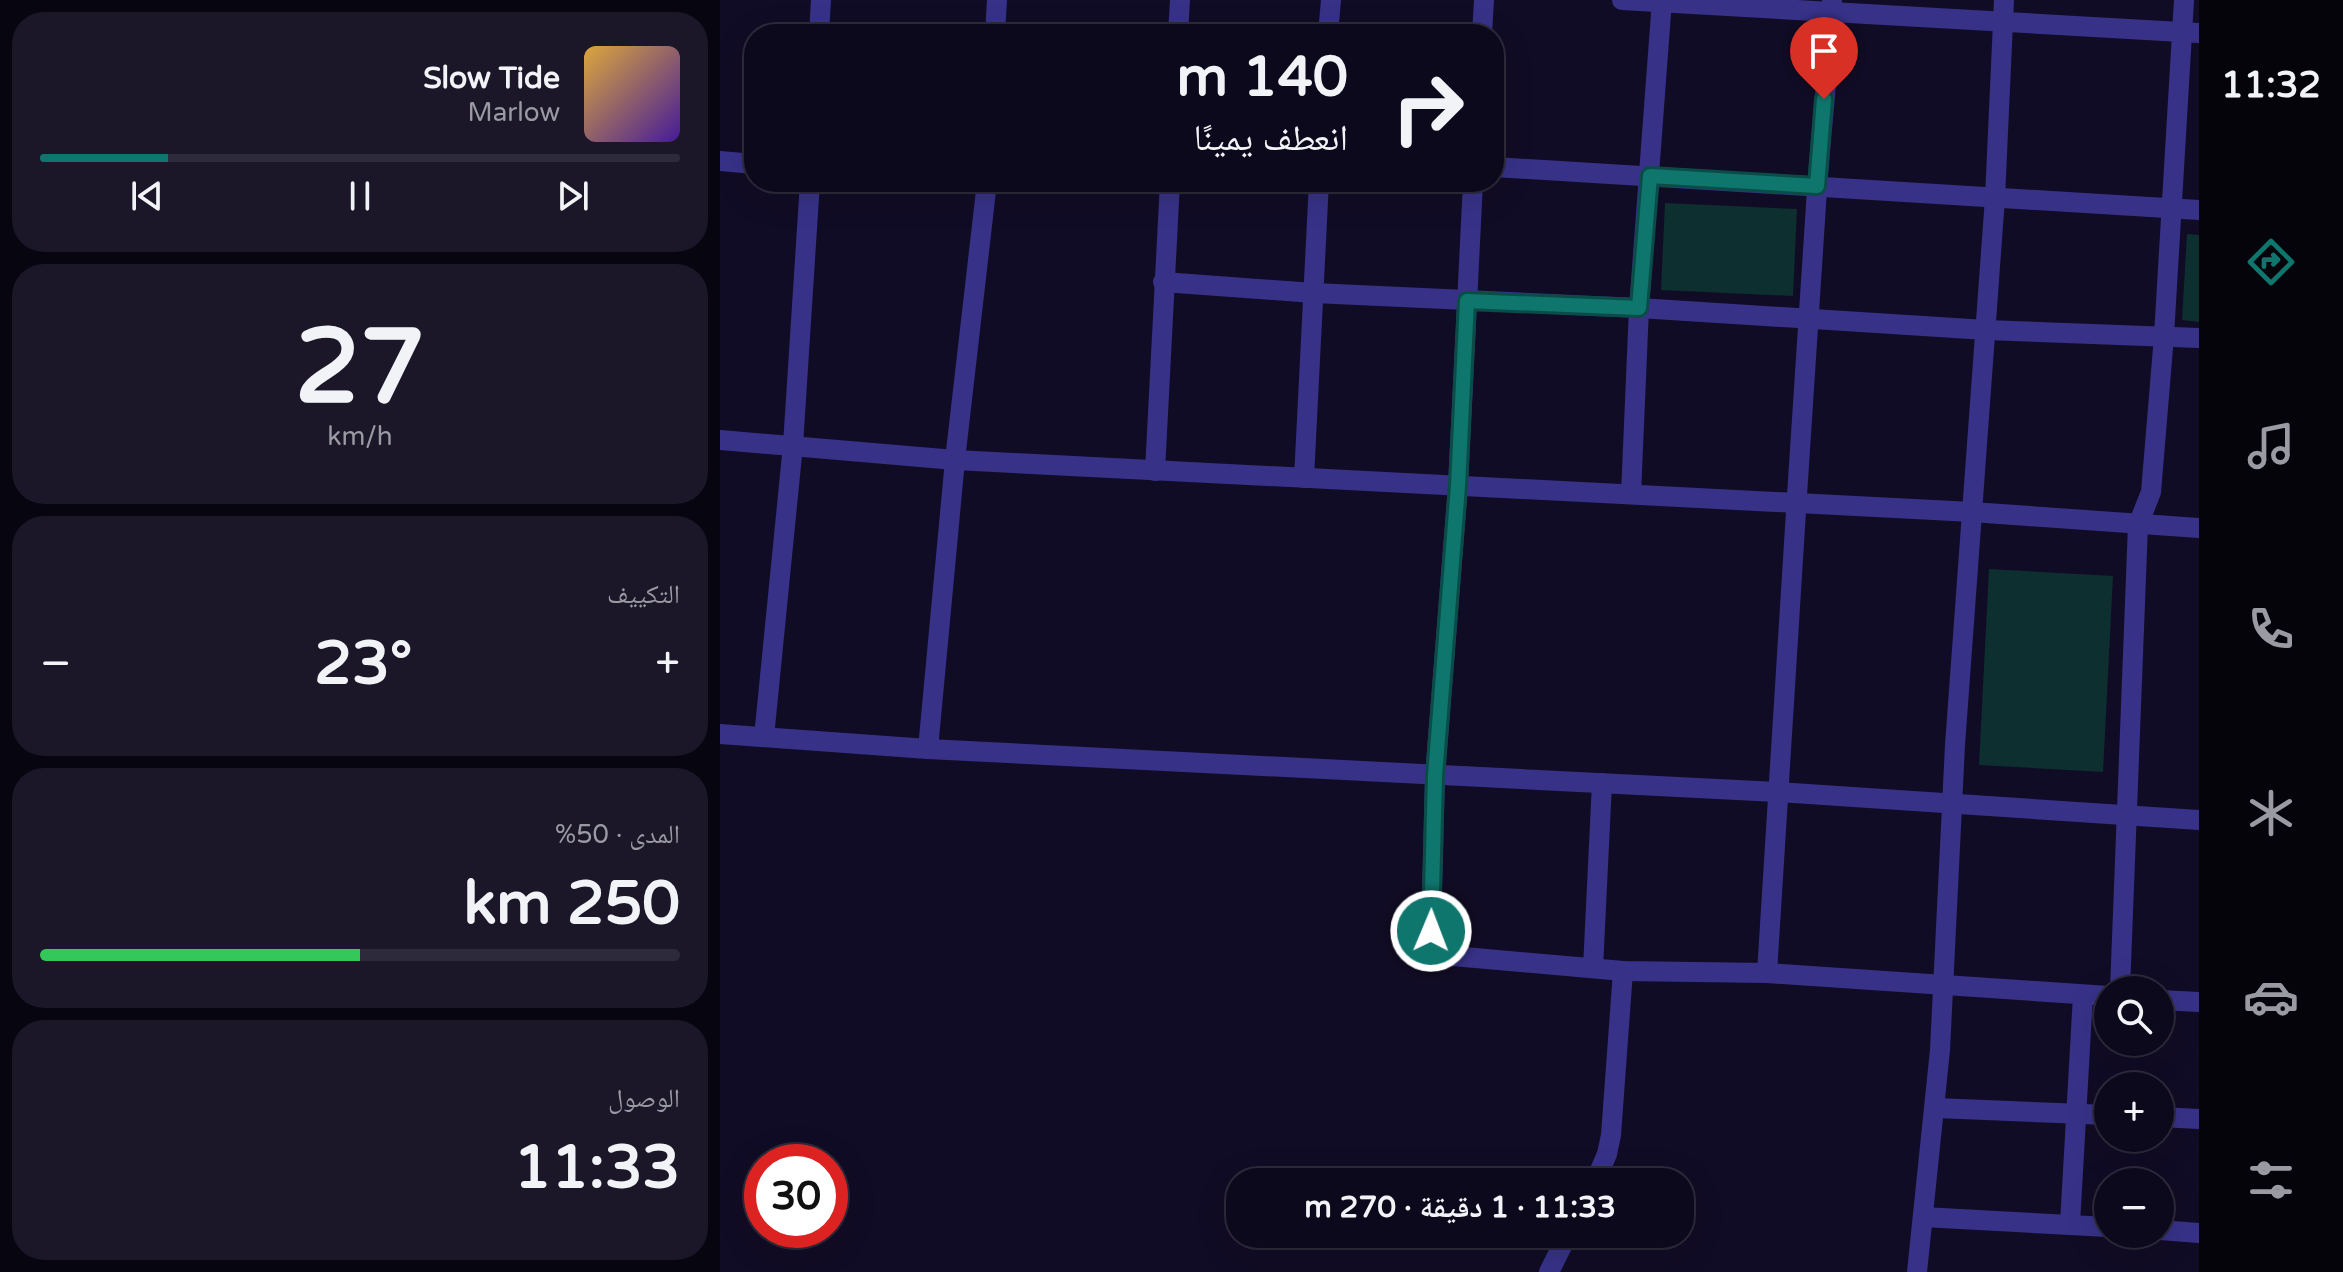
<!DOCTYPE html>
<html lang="ar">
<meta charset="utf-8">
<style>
:root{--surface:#0d091c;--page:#1b1729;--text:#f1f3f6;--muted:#9a9aa3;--line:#2d2a3b;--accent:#0f766e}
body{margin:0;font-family:"Varela Round","Noto Naskh Arabic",sans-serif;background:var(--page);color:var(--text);direction:rtl;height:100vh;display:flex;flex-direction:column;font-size:30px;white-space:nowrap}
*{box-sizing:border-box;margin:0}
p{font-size:26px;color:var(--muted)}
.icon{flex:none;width:44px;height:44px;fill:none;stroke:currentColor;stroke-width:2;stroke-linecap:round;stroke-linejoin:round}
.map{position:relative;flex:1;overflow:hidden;direction:ltr}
.panel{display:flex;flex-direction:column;gap:12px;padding:12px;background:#07050f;width:720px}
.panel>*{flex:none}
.hud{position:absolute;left:24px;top:24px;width:760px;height:168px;border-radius:32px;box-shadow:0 8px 32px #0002,0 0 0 2px var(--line);direction:rtl;background:#0d091c;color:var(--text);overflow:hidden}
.controls{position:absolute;left:1374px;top:976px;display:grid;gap:16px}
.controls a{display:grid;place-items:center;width:80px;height:80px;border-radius:50%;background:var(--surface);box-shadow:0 8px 32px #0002,0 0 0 2px var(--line);font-size:40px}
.speed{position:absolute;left:24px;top:1144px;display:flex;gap:16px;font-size:40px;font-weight:700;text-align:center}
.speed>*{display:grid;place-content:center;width:104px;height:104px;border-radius:50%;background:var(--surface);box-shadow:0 8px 32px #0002,0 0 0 2px var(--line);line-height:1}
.speed .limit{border:12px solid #d22;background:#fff;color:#111}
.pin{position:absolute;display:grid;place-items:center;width:68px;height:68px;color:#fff;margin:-82px -34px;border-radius:50% 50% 50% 0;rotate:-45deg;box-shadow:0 0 8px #0007}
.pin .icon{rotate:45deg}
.me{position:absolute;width:88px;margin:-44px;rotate:1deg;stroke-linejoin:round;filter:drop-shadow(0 0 6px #0008)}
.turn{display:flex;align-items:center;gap:28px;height:168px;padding:0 24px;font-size:36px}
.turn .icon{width:104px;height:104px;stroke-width:2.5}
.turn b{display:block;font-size:56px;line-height:68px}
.big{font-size:60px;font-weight:700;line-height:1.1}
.panel .card{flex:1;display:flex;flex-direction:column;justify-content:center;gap:12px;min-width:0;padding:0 28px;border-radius:32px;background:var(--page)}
.panel .dial{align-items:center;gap:0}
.dial b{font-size:104px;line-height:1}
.song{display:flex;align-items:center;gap:24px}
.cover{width:96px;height:96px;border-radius:12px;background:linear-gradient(135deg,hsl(40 70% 55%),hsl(260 70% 35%))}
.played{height:8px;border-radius:4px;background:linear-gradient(90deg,var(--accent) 20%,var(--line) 20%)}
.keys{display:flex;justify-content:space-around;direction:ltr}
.heat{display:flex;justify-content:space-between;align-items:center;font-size:44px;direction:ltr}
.charge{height:12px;border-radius:6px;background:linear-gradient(90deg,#34c759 50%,var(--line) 0)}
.trip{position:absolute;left:506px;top:1168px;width:468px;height:80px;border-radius:32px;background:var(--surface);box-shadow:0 8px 32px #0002,0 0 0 2px var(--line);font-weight:700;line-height:80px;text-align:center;direction:rtl}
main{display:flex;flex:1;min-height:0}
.dock{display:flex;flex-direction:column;width:144px;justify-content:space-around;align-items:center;background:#05040b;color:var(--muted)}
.dock .icon{width:56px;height:56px}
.dock .active{color:var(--accent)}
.dock b{font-size:36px;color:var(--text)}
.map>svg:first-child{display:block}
</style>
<main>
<nav class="dock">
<b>11:32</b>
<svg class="icon active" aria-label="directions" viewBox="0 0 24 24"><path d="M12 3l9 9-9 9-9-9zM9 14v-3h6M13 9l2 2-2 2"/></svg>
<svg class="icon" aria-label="music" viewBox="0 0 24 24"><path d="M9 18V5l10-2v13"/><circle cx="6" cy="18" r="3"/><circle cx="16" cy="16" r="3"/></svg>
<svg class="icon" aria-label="phone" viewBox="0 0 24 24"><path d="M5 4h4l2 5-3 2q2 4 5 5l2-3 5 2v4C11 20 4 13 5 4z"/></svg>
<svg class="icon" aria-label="climate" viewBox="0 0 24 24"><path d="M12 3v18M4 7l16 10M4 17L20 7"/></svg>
<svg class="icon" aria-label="car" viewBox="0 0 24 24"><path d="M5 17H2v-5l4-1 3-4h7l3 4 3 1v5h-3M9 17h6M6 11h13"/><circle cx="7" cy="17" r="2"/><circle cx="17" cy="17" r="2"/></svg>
<svg class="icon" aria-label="filters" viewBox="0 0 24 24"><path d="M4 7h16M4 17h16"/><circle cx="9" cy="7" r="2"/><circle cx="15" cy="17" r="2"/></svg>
</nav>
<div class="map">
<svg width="1479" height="1272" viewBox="0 0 1479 1272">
<rect width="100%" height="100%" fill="#110c25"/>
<g fill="#0e2f2f">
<path d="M945 203 1077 209 1073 296 941 290Z"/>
<path d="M1467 234 1479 235V322L1462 320Z"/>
<path d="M1269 569 1393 576 1383 772 1259 765Z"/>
</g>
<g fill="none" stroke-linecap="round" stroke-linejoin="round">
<g stroke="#373288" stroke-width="20">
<path d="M902 0 1479 33"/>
<path d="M99 34 101 0"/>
<path d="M275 34 277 0"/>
<path d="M458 34 460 0"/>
<path d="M608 34 611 0"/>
<path d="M762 34 764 0"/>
<path d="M0 161 34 164"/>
<path d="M774 167 1479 210"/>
<path d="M753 182 738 486 715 776 711 931 719 943 733 956 903 971 1047 973 1388 996"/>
<path d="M443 282 594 293 919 308 1266 330 1479 338"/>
<path d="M0 440 235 460 1252 512 1479 528"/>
<path d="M435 471 450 182"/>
<path d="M584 478 599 182"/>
<path d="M911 494 919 308 942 0"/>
<path d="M0 734 208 749 1057 792 1479 820"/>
<path d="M44 737 73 445 90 182"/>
<path d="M208 749 235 460 267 182"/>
<path d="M873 968 882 783"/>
<path d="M1047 973C1061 717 1080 461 1096 205 1100 137 1109 69 1112 0"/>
<path d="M1400 990 1418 525 1431 492 1444 336 1464 0"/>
<path d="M1440 1000 1479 1002"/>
<path d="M1216 1108 1388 1115"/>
<path d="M1440 1117 1479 1119"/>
<path d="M875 1182 887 1154 891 1135 903 971"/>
<path d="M1203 1217 1388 1227"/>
<path d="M1350 1224 1363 995"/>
<path d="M1440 1230 1479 1233"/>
<path d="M829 1272 848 1234"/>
<path d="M1197 1272 1220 1050 1235 745 1275 198 1284 0"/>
</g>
</g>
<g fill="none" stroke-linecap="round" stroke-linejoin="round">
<g stroke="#0a4d48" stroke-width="20">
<path id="route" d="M711 931 715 776 738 486 747 301 919 308 930 176 1097 186 1104 99"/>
</g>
<use href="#route" stroke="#0f766e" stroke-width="14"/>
</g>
</svg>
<div class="controls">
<a><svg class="icon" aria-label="search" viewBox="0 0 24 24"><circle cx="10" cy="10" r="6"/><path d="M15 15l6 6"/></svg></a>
<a>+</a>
<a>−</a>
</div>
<div class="speed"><div class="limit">30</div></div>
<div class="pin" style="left:1104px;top:99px;background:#d93025"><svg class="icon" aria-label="arrive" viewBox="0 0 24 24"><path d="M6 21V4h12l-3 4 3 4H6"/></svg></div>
<svg class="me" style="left:711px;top:931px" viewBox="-20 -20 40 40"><circle r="17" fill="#0f766e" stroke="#fff" stroke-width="3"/><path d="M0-11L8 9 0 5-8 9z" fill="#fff"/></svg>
<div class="trip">11:33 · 1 دقيقة · 270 m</div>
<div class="hud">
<div class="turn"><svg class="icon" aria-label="right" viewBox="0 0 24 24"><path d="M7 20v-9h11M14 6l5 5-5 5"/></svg><div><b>140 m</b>انعطف يمينًا</div></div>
</div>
</div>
<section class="panel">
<div class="card">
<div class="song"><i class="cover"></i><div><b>Slow Tide</b><p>Marlow</p></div></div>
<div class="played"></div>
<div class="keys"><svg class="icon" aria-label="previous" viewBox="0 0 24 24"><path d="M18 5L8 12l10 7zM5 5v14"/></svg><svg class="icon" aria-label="pause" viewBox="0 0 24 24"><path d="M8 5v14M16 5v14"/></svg><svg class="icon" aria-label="next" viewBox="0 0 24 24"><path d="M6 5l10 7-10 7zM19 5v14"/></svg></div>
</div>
<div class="card dial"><b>27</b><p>km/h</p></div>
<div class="card"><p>التكييف</p>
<div class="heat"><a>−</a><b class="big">23°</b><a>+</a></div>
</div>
<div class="card"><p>المدى · 50%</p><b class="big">250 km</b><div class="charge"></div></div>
<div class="card"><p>الوصول</p><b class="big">11:33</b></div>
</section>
</main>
